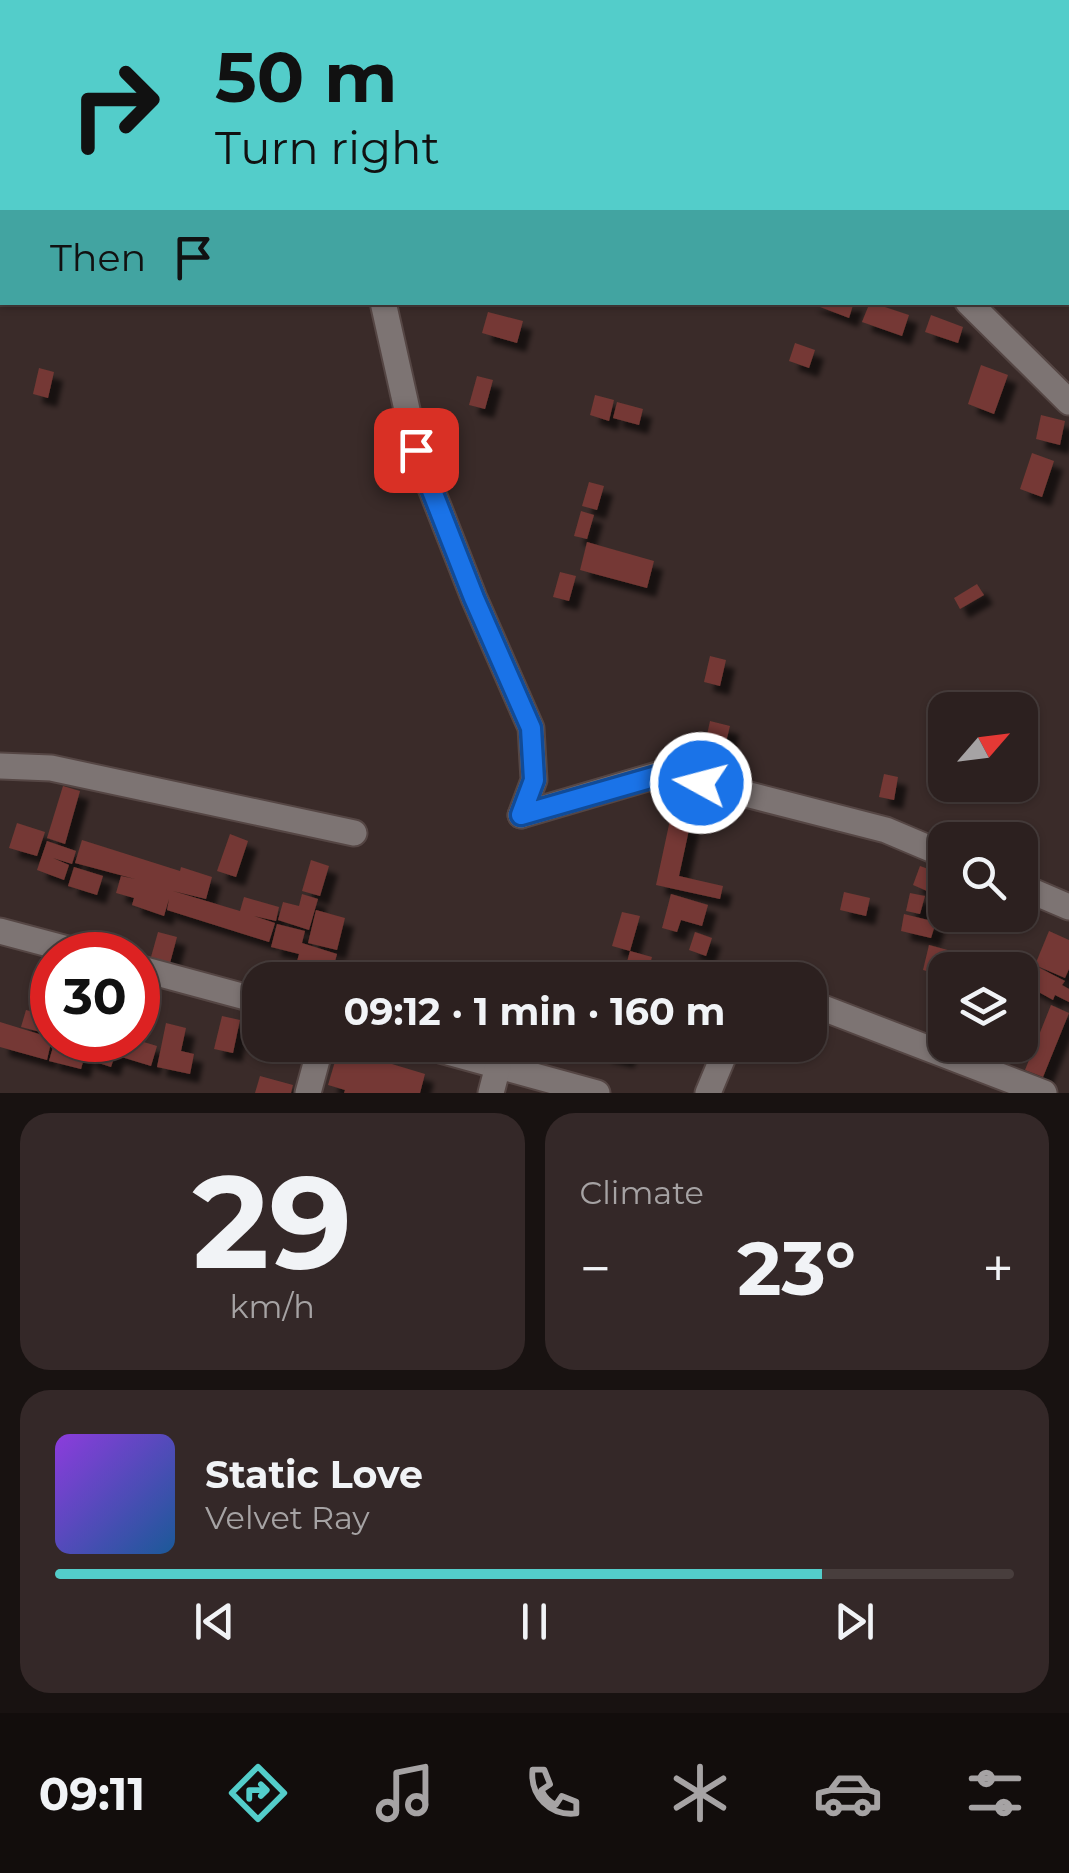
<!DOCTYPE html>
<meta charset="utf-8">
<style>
:root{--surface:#2c201f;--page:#342828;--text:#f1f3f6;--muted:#a6a3a4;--line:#483e3d;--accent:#53cdca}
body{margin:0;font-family:Montserrat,sans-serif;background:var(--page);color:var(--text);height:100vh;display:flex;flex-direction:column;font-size:38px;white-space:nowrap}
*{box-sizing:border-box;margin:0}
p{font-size:32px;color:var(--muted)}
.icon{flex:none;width:55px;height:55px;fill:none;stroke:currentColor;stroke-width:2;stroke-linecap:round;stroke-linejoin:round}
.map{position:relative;height:1093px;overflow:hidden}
.details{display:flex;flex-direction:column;gap:20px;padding:20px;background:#181211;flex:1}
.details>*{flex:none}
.top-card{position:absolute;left:0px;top:0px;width:1070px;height:305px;box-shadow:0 2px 8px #0004,0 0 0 2px var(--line);background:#53cdca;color:#111;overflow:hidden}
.needle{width:65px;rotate:62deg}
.controls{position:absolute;left:928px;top:692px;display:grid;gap:20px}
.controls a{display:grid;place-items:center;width:110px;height:110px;border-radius:20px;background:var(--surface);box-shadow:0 2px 8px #0004,0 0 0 2px var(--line);font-size:50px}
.speed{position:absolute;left:30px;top:932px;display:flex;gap:20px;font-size:50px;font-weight:700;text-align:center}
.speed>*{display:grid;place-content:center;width:130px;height:130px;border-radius:50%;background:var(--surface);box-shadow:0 2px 8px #0004,0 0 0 2px var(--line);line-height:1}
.speed .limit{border:15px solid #d22;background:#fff;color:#111}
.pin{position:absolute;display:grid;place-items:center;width:85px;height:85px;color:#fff;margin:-42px;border-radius:20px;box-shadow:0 5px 15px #0006}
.me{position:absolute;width:110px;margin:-55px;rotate:277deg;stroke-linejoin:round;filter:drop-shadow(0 0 8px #0008)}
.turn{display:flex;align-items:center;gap:35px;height:210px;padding:0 50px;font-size:45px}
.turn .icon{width:130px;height:130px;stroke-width:2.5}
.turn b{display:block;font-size:70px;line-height:85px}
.then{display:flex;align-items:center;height:95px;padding:0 50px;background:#0003;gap:20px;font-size:38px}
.big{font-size:75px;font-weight:700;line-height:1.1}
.details .card{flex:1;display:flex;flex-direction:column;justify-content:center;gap:15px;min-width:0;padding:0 35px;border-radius:30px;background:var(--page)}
.details .dial{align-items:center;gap:0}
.dial b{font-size:130px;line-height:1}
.song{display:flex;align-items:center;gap:30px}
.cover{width:120px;height:120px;border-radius:15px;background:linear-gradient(135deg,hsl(270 70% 55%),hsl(210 70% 35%))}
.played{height:10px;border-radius:5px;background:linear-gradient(90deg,var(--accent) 80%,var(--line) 80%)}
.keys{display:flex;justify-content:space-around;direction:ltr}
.heat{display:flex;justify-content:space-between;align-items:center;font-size:55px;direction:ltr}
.details .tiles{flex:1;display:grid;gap:20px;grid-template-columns:1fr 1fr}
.card:last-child{grid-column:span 2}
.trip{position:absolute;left:242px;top:962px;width:585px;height:100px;border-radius:30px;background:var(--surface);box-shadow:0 2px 8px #0004,0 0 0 2px var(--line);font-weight:700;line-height:100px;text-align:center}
.tab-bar{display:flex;height:160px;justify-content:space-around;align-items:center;background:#120d0c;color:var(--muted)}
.tab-bar .icon{width:70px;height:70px}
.tab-bar .active{color:var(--accent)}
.tab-bar b{font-size:45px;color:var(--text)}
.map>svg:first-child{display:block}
</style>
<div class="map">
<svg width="1069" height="1093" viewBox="0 0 1069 1093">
<defs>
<filter id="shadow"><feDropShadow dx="9" dy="9" stdDeviation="2.5" flood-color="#0009"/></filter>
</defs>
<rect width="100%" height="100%" fill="#3a2b29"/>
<g fill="#743934" filter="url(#shadow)">
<path d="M807 302H854L849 318Z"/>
<path d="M870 302 909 315 902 336 862 322Z"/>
<path d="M488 312 523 321 517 343 482 333Z"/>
<path d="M931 315 963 327 958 343 925 332Z"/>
<path d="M795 343 815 350 809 368 789 361Z"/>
<path d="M981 365 1008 375 994 414 968 404Z"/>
<path d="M39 368 54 372 48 398 33 394Z"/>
<path d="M477 376 493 380 485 409 469 405Z"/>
<path d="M595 395 614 400 609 421 590 415Z"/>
<path d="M617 402 643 409 639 425 613 418Z"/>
<path d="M1041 415 1065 421 1060 445 1036 439Z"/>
<path d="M1032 453 1054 461 1042 497 1020 489Z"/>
<path d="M589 482 604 486 597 510 582 506Z"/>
<path d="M581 511 594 515 587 539 574 536Z"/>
<path d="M587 542 654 561 647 588 580 570Z"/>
<path d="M560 572 576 576 569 601 553 597Z"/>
<path d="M977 584 984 595 960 609 954 598Z"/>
<path d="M710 656 726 660 720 686 704 682Z"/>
<path d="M710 721 730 726 722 758 703 753Z"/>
<path d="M884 774 898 777 894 800 879 797Z"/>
<path d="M63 786 80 791 65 844 47 838Z"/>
<path d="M670 820 690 825 679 876 723 886 720 899 656 885Z"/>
<path d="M17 823 45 832 37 856 9 848Z"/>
<path d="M230 834 248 841 236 877 217 871Z"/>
<path d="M82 840 180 871 181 867 212 877 206 899 173 891 240 911 244 897 279 907 276 921 254 916 275 923 269 942 167 910 169 899 164 916 132 905 134 898 116 893 121 876 135 879 75 863Z"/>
<path d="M47 841 76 851 72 864 53 858 69 865 64 880 37 870Z"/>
<path d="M311 860 329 866 320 896 302 891Z"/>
<path d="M920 866 934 871 927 891 913 885Z"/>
<path d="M74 867 103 876 97 895 68 886Z"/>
<path d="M938 871 945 874 943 908 926 903Z"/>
<path d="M844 892 870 898 866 916 840 910Z"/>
<path d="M910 893 925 896 920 914 906 911Z"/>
<path d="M302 894 318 899 309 930 278 920 283 902 299 906Z"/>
<path d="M671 894 708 905 702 926 681 920 677 932 662 928Z"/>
<path d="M316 910 345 918 337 950 308 943Z"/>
<path d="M622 912 640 916 630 951 612 946Z"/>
<path d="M904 914 936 922 931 938 901 931Z"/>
<path d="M277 924 305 931 302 943 337 954 330 980H292L299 954 271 947Z"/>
<path d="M1049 931 1069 940V969L1065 978 1035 965Z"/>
<path d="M158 932 177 937 170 963 151 957Z"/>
<path d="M695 932 712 938 706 956 689 950Z"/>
<path d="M929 945 959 953 956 970H945V976L923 970Z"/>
<path d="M630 951 652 957 646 980H622Z"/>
<path d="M1034 965 1065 981 1062 985 1069 989V1002L1055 995 1053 1000 1024 984Z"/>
<path d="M1051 1005 1069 1013 1043 1077 1025 1070Z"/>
<path d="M26 1010 52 1017V1035L21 1027Z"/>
<path d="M222 1016 240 1020 233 1053 214 1049Z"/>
<path d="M0 1022 52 1038 47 1060 0 1047Z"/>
<path d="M166 1023 186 1028 181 1051 194 1054 190 1074 157 1067Z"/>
<path d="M55 1040 87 1048 81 1069 49 1061Z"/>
<path d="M93 1040H137L157 1046 151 1066 115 1055 111 1067 86 1059Z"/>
<path d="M604 1045H629L625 1059 602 1053Z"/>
<path d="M339 1048 425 1074 420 1093H344L345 1090 328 1085Z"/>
<path d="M260 1076 293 1085 291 1093H255Z"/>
</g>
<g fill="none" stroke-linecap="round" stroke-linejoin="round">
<g stroke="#554644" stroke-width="29">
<g id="minor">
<path d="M490 0 500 2"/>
<path d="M407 2V0"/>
<path d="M428 2 433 0"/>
<path d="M0 115 2 117"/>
<path d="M383 302 416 450 474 598 531 728 534 780 521 815"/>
<path d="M968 302 1069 402"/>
<path d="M0 766 51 768 354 833"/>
<path d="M521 815 664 773 886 830 945 855"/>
<path d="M1020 886 1069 907"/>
<path d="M0 931 90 955"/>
<path d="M138 968 260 1001"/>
<path d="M810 1003 1044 1093"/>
<path d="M422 1045 597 1093"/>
<path d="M308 1093 321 1045"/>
<path d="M491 1093 498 1066"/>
<path d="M708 1093 728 1045"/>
</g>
</g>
<use href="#minor" stroke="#7d7473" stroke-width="25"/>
</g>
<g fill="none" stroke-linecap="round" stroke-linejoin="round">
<g stroke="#114b97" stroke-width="25">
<path id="route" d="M416 450 474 598 531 728 534 780 521 815 664 774 701 783"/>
</g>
<use href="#route" stroke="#1a73e8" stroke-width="18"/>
</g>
</svg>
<div class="controls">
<a><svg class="needle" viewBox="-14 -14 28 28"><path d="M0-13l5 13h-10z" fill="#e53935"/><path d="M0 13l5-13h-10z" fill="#a6a3a4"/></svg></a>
<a><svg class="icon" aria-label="search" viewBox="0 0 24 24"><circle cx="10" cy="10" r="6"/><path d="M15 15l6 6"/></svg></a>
<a><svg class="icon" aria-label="layers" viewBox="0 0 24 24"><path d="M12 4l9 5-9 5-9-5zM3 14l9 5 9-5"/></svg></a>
</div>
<div class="speed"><div class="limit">30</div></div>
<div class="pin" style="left:416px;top:450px;background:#d93025"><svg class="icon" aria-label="arrive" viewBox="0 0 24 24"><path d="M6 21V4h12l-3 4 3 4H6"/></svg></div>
<svg class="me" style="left:701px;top:783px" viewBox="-20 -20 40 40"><circle r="17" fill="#1a73e8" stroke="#fff" stroke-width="3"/><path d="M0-11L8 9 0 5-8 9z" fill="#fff"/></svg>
<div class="trip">09:12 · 1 min · 160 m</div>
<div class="top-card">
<div class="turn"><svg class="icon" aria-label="right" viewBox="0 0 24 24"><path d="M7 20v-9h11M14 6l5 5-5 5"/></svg><div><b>50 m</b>Turn right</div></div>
<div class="then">Then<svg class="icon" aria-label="arrive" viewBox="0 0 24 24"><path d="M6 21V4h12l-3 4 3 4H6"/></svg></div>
</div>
</div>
<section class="details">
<div class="tiles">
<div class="card dial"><b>29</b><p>km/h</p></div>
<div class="card"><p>Climate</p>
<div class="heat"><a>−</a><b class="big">23°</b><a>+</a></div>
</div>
<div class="card">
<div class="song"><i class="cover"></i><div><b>Static Love</b><p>Velvet Ray</p></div></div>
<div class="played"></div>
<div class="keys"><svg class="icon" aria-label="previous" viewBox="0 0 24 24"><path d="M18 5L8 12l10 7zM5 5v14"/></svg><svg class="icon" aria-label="pause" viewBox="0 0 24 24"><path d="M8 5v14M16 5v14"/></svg><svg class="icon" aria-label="next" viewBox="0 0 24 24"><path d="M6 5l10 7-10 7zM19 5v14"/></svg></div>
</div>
</div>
</section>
<nav class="tab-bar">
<b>09:11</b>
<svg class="icon active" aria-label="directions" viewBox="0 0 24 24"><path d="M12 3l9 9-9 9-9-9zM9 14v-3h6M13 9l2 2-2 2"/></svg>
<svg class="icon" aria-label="music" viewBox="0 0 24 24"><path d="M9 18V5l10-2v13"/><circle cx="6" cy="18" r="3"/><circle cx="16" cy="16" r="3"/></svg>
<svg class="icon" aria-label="phone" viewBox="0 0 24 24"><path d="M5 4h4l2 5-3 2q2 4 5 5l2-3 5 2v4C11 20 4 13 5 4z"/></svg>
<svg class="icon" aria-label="climate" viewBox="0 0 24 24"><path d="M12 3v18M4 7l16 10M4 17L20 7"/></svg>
<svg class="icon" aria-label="car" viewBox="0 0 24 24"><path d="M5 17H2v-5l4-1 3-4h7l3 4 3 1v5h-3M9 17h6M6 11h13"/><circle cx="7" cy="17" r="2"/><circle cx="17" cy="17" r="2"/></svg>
<svg class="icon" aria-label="filters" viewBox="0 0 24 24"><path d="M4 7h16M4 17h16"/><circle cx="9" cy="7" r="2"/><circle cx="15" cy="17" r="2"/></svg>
</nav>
